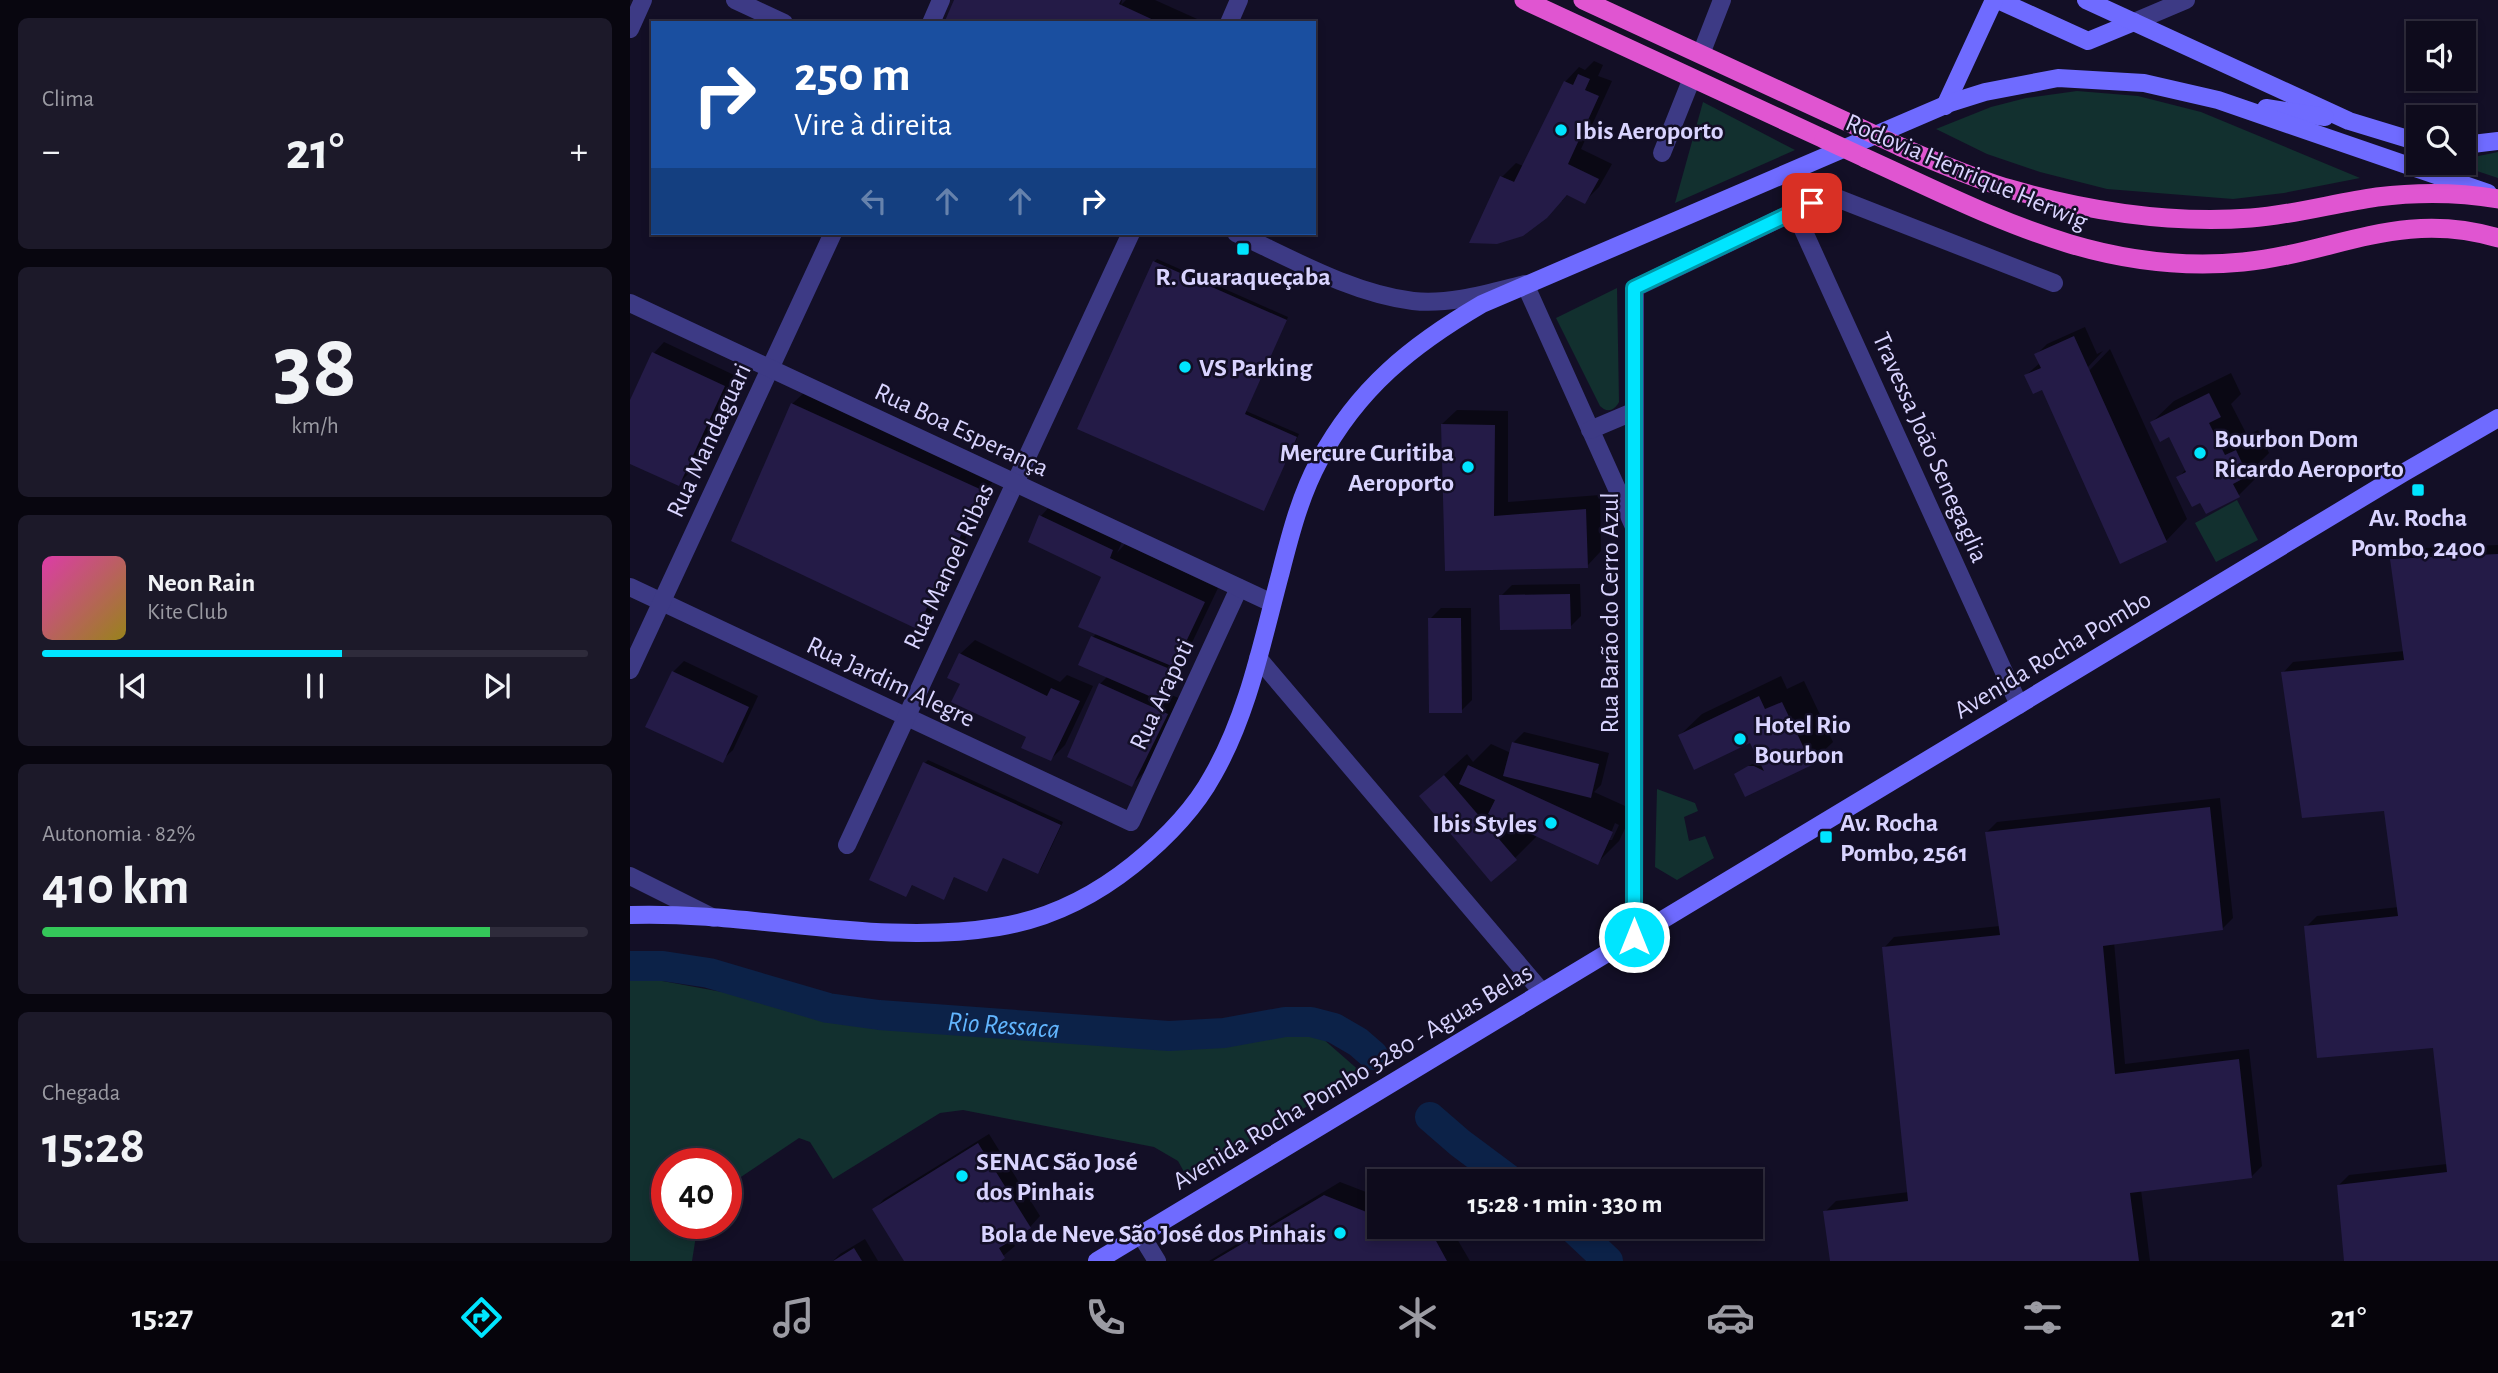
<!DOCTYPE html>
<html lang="pt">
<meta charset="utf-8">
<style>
:root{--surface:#0e0b1c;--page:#1c1929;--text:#f1f3f6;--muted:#9b9ba3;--line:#2e2b3b;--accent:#00e5ff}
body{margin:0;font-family:"Alegreya Sans",sans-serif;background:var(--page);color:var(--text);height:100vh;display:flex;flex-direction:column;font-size:26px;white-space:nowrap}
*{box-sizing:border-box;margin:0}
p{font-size:23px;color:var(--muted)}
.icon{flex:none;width:38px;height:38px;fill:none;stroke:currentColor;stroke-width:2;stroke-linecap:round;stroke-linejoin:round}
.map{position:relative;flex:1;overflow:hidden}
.details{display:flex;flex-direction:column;gap:18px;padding:18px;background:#08060f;width:630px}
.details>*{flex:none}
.top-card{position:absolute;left:21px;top:21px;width:665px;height:214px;border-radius:0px;box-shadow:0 4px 10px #0003,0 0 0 2px var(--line);background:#1a4fa0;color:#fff;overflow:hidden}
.controls{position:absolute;left:1776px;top:21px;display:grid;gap:14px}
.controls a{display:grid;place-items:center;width:70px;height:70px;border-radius:0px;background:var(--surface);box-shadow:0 4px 10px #0003,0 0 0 2px var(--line);font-size:35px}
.speed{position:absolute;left:21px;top:1148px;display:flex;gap:14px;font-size:35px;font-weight:700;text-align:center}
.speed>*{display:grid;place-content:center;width:91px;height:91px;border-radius:50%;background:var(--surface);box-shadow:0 4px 10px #0003,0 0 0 2px var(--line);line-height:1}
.speed .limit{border:10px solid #d22;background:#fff;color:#111}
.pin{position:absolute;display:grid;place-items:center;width:60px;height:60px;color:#fff;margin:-30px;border-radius:14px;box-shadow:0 4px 10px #0006}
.me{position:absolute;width:77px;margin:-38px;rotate:0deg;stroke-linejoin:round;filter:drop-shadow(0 0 5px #0008)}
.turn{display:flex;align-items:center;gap:24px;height:147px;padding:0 28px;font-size:32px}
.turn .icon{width:91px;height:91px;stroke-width:2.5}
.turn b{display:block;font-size:49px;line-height:60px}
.lanes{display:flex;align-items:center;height:66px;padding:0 28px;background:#0003;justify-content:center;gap:35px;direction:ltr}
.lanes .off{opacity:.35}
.big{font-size:52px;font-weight:600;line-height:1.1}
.details .card{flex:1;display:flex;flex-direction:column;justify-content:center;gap:10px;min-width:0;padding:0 24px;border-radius:10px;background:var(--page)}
.details .dial{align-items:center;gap:0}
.dial b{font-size:91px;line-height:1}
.song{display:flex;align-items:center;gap:21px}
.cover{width:84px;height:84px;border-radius:10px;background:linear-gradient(135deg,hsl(320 70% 55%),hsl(50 70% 35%))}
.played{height:7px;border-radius:4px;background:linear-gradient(90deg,var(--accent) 55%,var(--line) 55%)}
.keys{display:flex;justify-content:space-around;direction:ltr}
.heat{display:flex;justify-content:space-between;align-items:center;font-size:38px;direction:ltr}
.charge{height:10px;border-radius:5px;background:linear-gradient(90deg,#34c759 82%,var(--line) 0)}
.trip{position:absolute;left:737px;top:1169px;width:396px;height:70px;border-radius:0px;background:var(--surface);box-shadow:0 4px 10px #0003,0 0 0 2px var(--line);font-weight:600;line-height:70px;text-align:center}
.dock{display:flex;height:112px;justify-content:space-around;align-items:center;background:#06040b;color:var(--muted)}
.dock .icon{width:49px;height:49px}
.dock .selected{color:var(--accent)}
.dock b{font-size:32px;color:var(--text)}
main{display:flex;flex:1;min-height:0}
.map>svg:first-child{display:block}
</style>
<main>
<section class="details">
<div class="card"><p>Clima</p>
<div class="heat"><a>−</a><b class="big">21°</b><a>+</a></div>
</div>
<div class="card dial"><b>38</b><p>km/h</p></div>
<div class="card">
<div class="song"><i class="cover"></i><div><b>Neon Rain</b><p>Kite Club</p></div></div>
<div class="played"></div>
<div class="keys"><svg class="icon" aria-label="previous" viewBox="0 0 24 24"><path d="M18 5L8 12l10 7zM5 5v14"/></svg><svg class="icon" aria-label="pause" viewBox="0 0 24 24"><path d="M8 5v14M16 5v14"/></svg><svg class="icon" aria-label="next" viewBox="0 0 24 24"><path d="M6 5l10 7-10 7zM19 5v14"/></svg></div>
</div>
<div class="card"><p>Autonomia · 82%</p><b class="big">410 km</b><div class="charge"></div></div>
<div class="card"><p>Chegada</p><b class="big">15:28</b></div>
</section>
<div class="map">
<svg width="1868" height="1261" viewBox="0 0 1868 1261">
<rect width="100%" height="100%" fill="#130f26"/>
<g fill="#12302f">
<path d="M1447 91 1508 96 1571 112 1730 178 1654 193 1603 199 1477 189 1410 172 1357 154 1306 129 1361 107 1396 98Z"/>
<path d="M1073 102 1165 150 1045 203Z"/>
<path d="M1868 152V178L1823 163H1834V159Z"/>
<path d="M987 288 989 402C984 411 977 413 970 406L926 318Z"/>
<path d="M1607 500 1628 540 1586 562 1565 523Z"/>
<path d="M1027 789 1065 803 1068 811 1054 817 1059 841 1075 836 1084 858 1047 880 1025 867Z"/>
<path d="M0 975 141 1001 230 1023 535 1044 580 1042 669 1029 692 1038 732 1073 558 1179 548 1161 524 1147 333 1110 310 1113 203 1179 180 1142 169 1138 96 1187V1164H37V1223H68L62 1261H0Z"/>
</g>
<g fill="#0007" fill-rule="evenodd">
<path d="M326 0H492L491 5 496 0H525L576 23H316Z"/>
<path d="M964 61 973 65 968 76 982 81 951 149 982 164 969 187 955 201 938 194 932 201 872 177 886 163 893 166 935 82 949 67 955 70Z"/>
<path d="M527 259 658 317 616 411 669 434 633 509 524 262Z"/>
<path d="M1455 327 1467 354 1473 351 1457 368V373L1480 349 1557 519 1536 541 1414 390 1396 375 1410 363 1406 355 1417 344Z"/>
<path d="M34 342 104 375 59 473 48 484 0 462V405L24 353Z"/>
<path d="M1601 373 1611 394 1601 404 1617 435 1628 430 1639 453 1626 466 1630 474 1609 495 1570 500 1549 477 1556 469 1540 435 1522 422 1544 401Z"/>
<path d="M177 390 365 476 301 613 286 627 162 404Z"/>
<path d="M827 410 878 411V502L970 495 971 551 957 566 817 569 812 424Z"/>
<path d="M421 505 493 540 487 553 495 544 588 588 558 651 550 658 556 661 543 689 539 694 551 699 516 770 502 785 470 684 478 676 463 637 467 633 473 576 411 516ZM549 663 552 664 540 690H537Z"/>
<path d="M1868 545V1261H1716L1708 1186 1719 1175 1817 1164 1804 1046 1676 927 1687 916 1769 907 1755 809 1653 673 1663 662 1775 651 1761 560 1772 549Z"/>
<path d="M950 584 951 616 940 627 871 596 882 585Z"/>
<path d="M811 608H841L842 700 831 711 800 619Z"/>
<path d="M345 640 430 682 437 675 463 686 435 745 421 759 399 736 333 683 330 654Z"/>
<path d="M54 661 128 696 103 750 92 760 43 672Z"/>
<path d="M1151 676 1157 689 1174 681 1203 742 1181 763 1116 795 1106 774 1122 764 1134 767 1121 740 1050 735 1072 714Z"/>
<path d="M894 732 979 753 971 785 964 792 1004 810 989 841 967 863 908 835 885 858 791 796 837 754 843 762 861 744 881 753 883 743ZM985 823 989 825 982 840H978Z"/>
<path d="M298 760 433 822 411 869 408 872 374 856 357 889 325 875 316 895 283 884 276 895 295 763Z"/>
<path d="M1590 798 1603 918 1592 929 1484 942 1495 1064 1619 1049 1632 1166 1621 1177 1511 1190 1520 1261H1202L1195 1212 1206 1201 1279 1192 1254 948 1264 937 1370 926 1357 832 1367 822Z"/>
<path d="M359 1134 410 1216 400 1227 380 1239 385 1246 367 1261H276L244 1210 254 1199Z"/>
<path d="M710 1182 749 1197V1227H820L840 1261H579Z"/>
<path d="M235 1239 248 1261H203L210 1254Z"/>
</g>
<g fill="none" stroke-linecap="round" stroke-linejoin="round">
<g stroke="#0c2248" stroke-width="30">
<path id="s1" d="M0 966H33L79 973 198 1008 249 1015 539 1036 594 1033 655 1022H681L704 1028 728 1042 743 1055"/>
<path d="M800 1117 830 1143 881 1181"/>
<path d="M942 1227 978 1261"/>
</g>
</g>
<g fill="#241b47">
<path d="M324 0H491L489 4 530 23H314Z"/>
<path d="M948 74 960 79 955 90 969 96 938 164 969 179 955 204 937 195 917 218 893 236 867 244 839 243 870 176 884 182 934 81 943 85Z"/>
<path d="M523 261 657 320 615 414 667 437 634 511 447 429Z"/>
<path d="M1444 336 1537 542 1490 564 1412 390 1403 394 1394 375 1411 368 1404 354Z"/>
<path d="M22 352 95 386 49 486 0 464V400Z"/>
<path d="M1579 393 1591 417 1579 423 1595 455 1606 450 1618 476 1603 484 1610 497 1576 514 1570 503 1562 507 1546 477 1556 472 1539 437 1530 442 1520 422Z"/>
<path d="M161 403 352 490 287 629 101 541Z"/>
<path d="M811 424 865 425 864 516 956 509 958 568 815 571Z"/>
<path d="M409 515 483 550 480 558 575 602 544 667 448 627 471 577 398 542Z"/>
<path d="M1868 554V1261H1714L1707 1185 1817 1172 1803 1048 1687 1058 1674 926 1768 916 1754 811 1672 818 1651 672 1774 660 1760 559Z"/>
<path d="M940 594 941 629 870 630 869 595Z"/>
<path d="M798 618H831L832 713H799Z"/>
<path d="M461 636 547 672 533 702 448 665Z"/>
<path d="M329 653 417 696 421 688 450 701 421 761 391 748 396 737 321 702 330 684 317 678Z"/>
<path d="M42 671 119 707 93 763 15 727Z"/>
<path d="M469 683 538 714 502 787 437 757Z"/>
<path d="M1129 696 1135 709 1152 702 1182 765 1115 797 1104 774 1118 766H1124L1134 771 1120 743 1064 770 1048 735Z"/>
<path d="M882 742 969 764 961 798 873 776Z"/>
<path d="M293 762 431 825 408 874 373 858 357 892 324 877 314 900 282 885 276 897 239 880Z"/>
<path d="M838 765 983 832 968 865 858 814 865 800 829 784Z"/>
<path d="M814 775 887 860 861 882 789 796Z"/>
<path d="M1580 807 1593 930 1473 946 1485 1074 1609 1059 1622 1178 1500 1193 1509 1261H1200L1193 1211 1278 1201 1252 947 1370 935 1355 832Z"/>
<path d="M348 1143 401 1228 369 1248 375 1258 371 1261H274L242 1209Z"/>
<path d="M694 1195 749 1217V1227H774L805 1239 817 1261H583Z"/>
<path d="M224 1248 232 1261H203Z"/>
</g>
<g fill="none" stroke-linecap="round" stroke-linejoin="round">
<g stroke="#3d3a85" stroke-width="18">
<path d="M301 23 311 0"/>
<path d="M599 23 609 0"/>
<path d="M0 29 13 0"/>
<path d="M1032 153 1062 78"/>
<path d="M1165 212 1389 705"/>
<path d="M1005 529V288L1199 195 1424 283"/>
<path d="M0 587 501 822 609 588"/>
<path d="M0 670 203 233"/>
<path d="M217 845 501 233"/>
<path d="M0 876 84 918"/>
<path d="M511 1235 527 1261"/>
</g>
<g stroke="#3d3a85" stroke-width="18">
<path d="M105 0 154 23"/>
<path d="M1504 22 1556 0"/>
<path d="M1071 54 1092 0"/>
<path d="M606 233C662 259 721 293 783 301 820 305 859 293 895 284L1005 529 1004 937"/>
<path d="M0 303 642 603"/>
<path d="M960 430 1005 411"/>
<path d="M628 658 912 992"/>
</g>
<g stroke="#6f6bff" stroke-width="18">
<path d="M1368 0 1458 41 1504 22"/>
<path d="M1456 0 1719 121 1788 142"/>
<path d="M1315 106 1364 0"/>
<path d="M1636 108 1695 117"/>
<path d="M1834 145 1868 141"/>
<path d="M0 915C122 911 246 947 368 927 419 919 463 897 503 865 534 840 564 810 583 775 618 714 632 642 650 575 660 536 670 496 689 461 728 388 782 345 852 304L1320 103 1355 92 1428 78 1514 83 1588 100 1858 193"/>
<path d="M467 1261 1773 473 1868 418"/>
</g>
<g stroke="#e055d1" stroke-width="19">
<path d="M894 0 1194 139"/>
<path d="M953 0 1228 127"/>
<path d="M1271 147C1307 162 1342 178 1380 189 1457 211 1540 224 1621 218 1663 215 1705 203 1747 197 1788 192 1827 192 1868 199"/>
<path d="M1235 158C1361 215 1469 276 1613 262 1705 253 1771 209 1868 238"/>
</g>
<g stroke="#e055d1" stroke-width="19">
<path d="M1228 127 1271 147"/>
<path d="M1194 139 1235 158"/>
</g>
</g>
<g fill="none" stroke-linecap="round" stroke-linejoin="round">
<g stroke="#0095a6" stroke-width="18">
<path id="route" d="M1004 937V288L1182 203"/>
</g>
<use href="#route" stroke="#00e5ff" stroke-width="12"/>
</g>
<g fill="#00e5ff" stroke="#130f26" stroke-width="2.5">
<circle cx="931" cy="130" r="7"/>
<rect x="606" y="242" width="14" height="14" rx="3.5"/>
<circle cx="555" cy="367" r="7"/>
<circle cx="1570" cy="453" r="7"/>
<circle cx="838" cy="467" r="7"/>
<rect x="1781" y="483" width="14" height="14" rx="3.5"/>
<circle cx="1110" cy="739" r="7"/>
<circle cx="921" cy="823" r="7"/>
<rect x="1189" y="830" width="14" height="14" rx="3.5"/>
<circle cx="332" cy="1176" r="7"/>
<circle cx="710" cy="1233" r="7"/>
</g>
<g text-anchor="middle" stroke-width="5" stroke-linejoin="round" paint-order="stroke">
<g font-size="26" font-weight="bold" fill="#d9d4ff" stroke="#130f26" text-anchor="start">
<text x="945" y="139">Ibis Aeroporto</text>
<text x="613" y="285" text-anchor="middle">R. Guaraqueçaba</text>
<text x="569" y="376">VS Parking</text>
<text x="1584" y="447">Bourbon Dom<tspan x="1584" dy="30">Ricardo Aeroporto</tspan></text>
<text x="824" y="461" text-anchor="end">Mercure Curitiba<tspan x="824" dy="30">Aeroporto</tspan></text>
<text x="1788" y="526" text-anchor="middle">Av. Rocha<tspan x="1788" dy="30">Pombo, 2400</tspan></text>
<text x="1124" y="733">Hotel Rio<tspan x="1124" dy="30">Bourbon</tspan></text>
<text x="1210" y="831">Av. Rocha<tspan x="1210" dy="30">Pombo, 2561</tspan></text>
<text x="907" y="832" text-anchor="end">Ibis Styles</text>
<text x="346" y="1170">SENAC São José<tspan x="346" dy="30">dos Pinhais</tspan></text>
<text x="696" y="1242" text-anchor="end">Bola de Neve São José dos Pinhais</text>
</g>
<g font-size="26" fill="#d9d4ff" stroke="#130f26">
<text transform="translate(1337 171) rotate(23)" y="9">Rodovia Henrique Herwig</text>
<text transform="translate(332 429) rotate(25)" y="9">Rua Boa Esperança</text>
<text transform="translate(78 440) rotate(-65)" y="9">Rua Mandaguari</text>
<text transform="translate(1301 447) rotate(66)" y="9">Travessa João Senegaglia</text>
<text transform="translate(318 566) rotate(-65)" y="9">Rua Manoel Ribas</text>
<text transform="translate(979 613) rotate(-90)" y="9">Rua Barão do Cerro Azul</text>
<text transform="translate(1422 654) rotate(-31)" y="9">Avenida Rocha Pombo</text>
<text transform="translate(261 681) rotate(25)" y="9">Rua Jardim Alegre</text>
<text transform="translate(531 694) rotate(-65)" y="9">Rua Arapoti</text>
<text transform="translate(722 1076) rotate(-31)" y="9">Avenida Rocha Pombo 3280 - Aguas Belas</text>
</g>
<g font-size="28" font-style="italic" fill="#62b6ff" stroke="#130f26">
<text dy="10" stroke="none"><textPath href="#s1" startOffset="380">Rio Ressaca</textPath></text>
</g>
</g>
</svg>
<div class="controls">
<a><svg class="icon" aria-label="sound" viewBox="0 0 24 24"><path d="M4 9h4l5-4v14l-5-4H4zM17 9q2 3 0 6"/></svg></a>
<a><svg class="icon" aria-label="search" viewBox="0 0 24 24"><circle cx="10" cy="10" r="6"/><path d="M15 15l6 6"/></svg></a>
</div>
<div class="speed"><div class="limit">40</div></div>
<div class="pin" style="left:1182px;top:203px;background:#d93025"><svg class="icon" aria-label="arrive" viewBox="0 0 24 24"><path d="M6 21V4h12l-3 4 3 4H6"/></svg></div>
<svg class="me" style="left:1004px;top:937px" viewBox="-20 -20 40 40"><circle r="17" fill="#00e5ff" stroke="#fff" stroke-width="3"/><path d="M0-11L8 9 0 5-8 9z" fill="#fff"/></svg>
<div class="trip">15:28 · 1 min · 330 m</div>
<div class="top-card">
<div class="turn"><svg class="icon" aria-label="right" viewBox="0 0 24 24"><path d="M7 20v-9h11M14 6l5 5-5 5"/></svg><div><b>250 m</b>Vire à direita</div></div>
<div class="lanes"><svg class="icon off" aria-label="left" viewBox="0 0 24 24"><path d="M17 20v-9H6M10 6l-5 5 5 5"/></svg><svg class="icon off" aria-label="ahead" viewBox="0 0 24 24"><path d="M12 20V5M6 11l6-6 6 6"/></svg><svg class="icon off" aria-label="ahead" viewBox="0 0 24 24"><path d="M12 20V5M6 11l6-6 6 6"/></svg><svg class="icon" aria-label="right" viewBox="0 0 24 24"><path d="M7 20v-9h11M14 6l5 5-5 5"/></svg></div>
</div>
</div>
</main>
<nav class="dock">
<b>15:27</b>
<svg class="icon selected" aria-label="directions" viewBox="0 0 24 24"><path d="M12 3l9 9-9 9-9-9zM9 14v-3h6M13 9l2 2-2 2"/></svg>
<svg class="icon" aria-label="music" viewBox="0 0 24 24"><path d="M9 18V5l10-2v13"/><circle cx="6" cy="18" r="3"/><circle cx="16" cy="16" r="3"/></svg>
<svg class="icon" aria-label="phone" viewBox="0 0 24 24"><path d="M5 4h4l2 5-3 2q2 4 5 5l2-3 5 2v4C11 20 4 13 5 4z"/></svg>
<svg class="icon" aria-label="climate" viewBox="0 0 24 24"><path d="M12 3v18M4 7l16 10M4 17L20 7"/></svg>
<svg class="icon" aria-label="car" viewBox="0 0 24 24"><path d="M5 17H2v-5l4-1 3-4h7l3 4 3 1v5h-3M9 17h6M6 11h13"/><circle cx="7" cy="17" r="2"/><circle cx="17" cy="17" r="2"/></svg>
<svg class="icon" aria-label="filters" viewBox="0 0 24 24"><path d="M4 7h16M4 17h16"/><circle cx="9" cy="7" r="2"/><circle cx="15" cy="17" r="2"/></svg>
<b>21°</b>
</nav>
